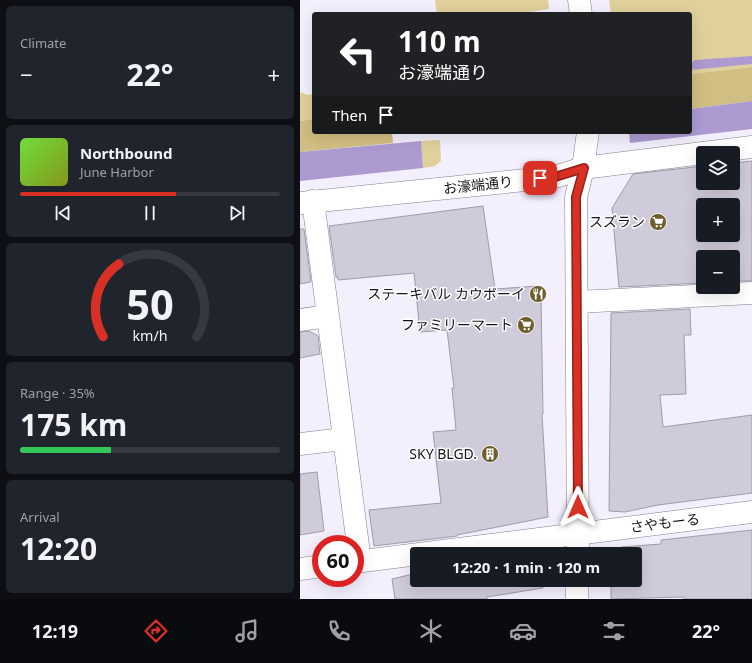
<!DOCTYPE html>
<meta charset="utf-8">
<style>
:root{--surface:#171b24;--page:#20242c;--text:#f1f3f6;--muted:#9ea1a6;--line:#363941;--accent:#d93025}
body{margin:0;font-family:"Noto Sans","Noto Sans JP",sans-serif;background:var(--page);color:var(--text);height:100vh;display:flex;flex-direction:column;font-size:15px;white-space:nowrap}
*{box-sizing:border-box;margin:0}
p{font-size:13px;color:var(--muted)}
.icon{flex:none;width:22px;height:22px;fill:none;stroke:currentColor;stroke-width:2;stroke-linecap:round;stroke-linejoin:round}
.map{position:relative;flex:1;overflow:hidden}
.panel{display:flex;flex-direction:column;gap:6px;padding:6px;background:#0d0f14;width:300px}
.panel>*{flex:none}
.hud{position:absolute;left:12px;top:12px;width:380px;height:122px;border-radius:4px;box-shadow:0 4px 16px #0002;background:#202124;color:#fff;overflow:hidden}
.fabs{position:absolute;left:396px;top:146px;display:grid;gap:8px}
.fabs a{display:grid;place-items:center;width:44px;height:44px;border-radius:4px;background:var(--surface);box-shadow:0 4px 16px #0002;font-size:20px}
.speed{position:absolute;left:12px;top:535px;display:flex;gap:8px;font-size:20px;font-weight:700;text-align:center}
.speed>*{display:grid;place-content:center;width:52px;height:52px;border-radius:50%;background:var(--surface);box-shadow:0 4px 16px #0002;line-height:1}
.speed .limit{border:6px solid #d22;background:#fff;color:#111}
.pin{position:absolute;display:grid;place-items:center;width:34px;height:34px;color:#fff;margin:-17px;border-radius:8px;box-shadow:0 2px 6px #0006}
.me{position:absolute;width:44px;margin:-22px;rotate:0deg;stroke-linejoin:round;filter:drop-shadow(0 0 3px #0008)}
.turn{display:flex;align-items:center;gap:14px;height:84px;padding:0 20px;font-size:18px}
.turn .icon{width:52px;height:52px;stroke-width:2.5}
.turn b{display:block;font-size:28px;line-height:34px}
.then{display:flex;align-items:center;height:38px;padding:0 20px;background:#0003;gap:8px;font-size:15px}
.big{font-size:30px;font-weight:700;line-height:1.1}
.panel .card{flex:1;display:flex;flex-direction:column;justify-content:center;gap:6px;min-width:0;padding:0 14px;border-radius:6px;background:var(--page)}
.panel .dial{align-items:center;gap:0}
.dial svg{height:104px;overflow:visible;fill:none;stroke:var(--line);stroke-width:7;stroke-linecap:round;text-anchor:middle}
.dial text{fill:var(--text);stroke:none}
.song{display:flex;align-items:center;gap:12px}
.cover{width:48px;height:48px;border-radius:6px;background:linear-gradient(135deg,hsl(100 70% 55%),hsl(70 70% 35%))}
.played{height:4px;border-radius:2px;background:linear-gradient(90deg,var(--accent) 60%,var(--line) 60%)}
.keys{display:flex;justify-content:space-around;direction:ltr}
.heat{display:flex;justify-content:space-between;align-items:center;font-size:22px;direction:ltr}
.charge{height:6px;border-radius:3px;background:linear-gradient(90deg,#34c759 35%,var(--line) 0)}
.trip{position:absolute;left:110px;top:547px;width:232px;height:40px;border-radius:4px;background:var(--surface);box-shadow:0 4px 16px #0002;font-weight:700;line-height:40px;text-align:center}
.menu{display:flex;height:64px;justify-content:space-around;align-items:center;background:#090b0e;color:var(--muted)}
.menu .icon{width:28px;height:28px}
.menu .on{color:var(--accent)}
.menu b{font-size:18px;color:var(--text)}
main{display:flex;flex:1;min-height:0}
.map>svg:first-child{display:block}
</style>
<main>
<section class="panel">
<div class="card"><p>Climate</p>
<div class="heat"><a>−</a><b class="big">22°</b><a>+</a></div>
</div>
<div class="card">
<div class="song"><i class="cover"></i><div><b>Northbound</b><p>June Harbor</p></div></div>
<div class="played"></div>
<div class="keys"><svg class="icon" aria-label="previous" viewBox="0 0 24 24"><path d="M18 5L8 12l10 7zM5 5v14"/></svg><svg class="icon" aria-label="pause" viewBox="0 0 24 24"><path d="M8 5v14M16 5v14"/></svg><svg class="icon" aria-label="next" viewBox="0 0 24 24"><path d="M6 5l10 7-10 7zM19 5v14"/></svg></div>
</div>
<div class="card dial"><svg viewBox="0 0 100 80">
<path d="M14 69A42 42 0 1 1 86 69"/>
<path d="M14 69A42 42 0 0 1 26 13" stroke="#d93025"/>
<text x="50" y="56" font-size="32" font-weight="700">50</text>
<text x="50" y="72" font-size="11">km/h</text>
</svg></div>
<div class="card"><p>Range · 35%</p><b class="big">175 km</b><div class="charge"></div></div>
<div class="card"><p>Arrival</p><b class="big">12:20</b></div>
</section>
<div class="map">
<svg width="452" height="599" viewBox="0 0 452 599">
<rect width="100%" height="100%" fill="#f3effd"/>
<g fill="#e0d09b">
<path d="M135 0H248L249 9 218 14H137Z"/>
<path d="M309 0H452V67L390 74V14H311Z"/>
<path d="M0 92 8 95 14 94V119L0 121Z"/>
<path d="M140 140 141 161 135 166 123 168 121 141Z"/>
</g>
<g fill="#d1be82">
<path d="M452 67V101L390 109V74Z"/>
<path d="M14 119V132H92L93 143 0 152V121Z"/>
</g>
<g fill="#ac9ad1">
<path d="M452 56V64L390 70V64L395 60Z"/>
<path d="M452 101V129L330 143 329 132H390V109Z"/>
<path d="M121 141 123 168 0 181V152Z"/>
</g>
<g fill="#d0cbdb" stroke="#9f9baa" fill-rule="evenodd">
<path d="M452 161V281H433V257H403V283L319 287 312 208 333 174 403 166V183H433V163ZM403 205H433V235H403Z"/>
<path d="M183 206 195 289 238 286 241 298 243 414H242L248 517 157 535V536L74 546 69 510 141 503 133 432 156 430 152 388H154L147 330 120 332 114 273 38 280V277H36L29 226Z"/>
<path d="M0 229H4L11 282 0 284Z"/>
<path d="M390 309 391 335H384L386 394 360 395 363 427 452 415V493L358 505 325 512 309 511 311 313Z"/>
<path d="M9 331 18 336 20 354 0 358V332Z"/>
<path d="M17 472 24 531 0 535V474Z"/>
<path d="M452 530V599H384L383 597 311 599V580H335V554H315L321 547 361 544V540Z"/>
<path d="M117 573V580H243V588L187 597V599H95L92 579Z"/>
</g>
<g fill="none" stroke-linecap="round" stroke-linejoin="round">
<g stroke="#847f8e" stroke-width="23">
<g id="minor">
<path d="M403 153 452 147"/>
<path d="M13 201 60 561"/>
<path d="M0 203 255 177 283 168 403 153"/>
<path d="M277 302 452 293"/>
<path d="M0 320 27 316"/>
<path d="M0 444 43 439"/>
<path d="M55 562 452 512"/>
<path d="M0 569 21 566"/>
</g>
</g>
<g stroke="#847f8e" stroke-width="23">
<g id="major">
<path d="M279 0 281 14"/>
<path d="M278 554 276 197 283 168 288 132"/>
<path d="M277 599V580"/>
</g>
</g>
<use href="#minor" stroke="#fff" stroke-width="22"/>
<use href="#major" stroke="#fff" stroke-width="22"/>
</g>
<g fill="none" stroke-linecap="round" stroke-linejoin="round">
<g stroke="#8d1f18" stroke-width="10">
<path id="route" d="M240 178 255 177 284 168 276 197 278 507"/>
</g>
<use href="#route" stroke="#d93025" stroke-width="7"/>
</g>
<defs>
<g id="supermarket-disc" transform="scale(0.9)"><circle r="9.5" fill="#6d5e2c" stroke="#fff"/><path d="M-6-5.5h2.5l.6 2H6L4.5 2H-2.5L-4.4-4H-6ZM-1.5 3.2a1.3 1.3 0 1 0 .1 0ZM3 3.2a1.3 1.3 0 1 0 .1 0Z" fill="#fff"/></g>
<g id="restaurant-disc" transform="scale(0.9)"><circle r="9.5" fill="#6d5e2c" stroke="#fff"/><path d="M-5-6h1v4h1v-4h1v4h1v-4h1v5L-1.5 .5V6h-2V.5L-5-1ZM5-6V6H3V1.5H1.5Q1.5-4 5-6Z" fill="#fff"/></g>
<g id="building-disc" transform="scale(0.9)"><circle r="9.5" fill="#6d5e2c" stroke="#fff"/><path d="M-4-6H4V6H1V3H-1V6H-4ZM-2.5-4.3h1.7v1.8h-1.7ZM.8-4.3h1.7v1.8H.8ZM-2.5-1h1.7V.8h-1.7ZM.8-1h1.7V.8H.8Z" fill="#fff"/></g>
</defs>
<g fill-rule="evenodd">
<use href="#supermarket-disc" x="358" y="222"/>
<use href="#restaurant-disc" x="238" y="294"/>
<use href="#supermarket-disc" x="226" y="325"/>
<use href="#building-disc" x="190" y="454"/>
</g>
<g text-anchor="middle" stroke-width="3" stroke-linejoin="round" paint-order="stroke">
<g font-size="14" fill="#151319" stroke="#fff">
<text transform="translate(178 185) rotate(-6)" y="5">お濠端通り</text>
<text transform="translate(365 523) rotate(-7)" y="5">さやもーる</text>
</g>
<g font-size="14" fill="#151319" stroke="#fff" text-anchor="end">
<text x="345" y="227">スズラン</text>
<text x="225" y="299">ステーキバル カウボーイ</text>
<text x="213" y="330">ファミリーマート</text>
<text x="177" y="459">SKY BLGD.</text>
</g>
</g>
</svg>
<div class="fabs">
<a><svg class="icon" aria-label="layers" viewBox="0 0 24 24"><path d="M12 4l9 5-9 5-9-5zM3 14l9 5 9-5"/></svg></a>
<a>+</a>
<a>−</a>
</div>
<div class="speed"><div class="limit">60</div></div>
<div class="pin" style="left:240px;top:178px;background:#d93025"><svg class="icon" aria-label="arrive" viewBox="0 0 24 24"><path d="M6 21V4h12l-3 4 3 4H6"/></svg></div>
<svg class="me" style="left:278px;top:507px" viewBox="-20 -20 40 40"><path d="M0-17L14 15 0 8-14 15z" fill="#d93025" stroke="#fff" stroke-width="4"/></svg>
<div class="trip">12:20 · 1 min · 120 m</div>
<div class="hud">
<div class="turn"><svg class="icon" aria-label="left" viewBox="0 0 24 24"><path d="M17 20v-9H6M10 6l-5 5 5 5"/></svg><div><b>110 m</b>お濠端通り</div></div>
<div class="then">Then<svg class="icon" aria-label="arrive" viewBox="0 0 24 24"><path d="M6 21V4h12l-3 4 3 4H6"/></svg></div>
</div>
</div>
</main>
<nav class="menu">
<b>12:19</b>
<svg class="icon on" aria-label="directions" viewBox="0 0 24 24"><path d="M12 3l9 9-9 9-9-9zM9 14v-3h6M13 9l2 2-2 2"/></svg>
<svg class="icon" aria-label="music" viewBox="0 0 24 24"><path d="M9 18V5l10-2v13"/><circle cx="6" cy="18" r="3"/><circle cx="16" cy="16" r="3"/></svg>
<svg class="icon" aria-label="phone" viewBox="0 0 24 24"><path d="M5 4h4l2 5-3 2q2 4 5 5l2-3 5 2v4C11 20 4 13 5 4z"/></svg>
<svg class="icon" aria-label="climate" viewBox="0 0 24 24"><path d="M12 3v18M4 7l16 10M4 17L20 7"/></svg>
<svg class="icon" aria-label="car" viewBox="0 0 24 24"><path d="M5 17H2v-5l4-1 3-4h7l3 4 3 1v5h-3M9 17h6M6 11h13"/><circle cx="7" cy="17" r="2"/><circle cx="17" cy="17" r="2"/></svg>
<svg class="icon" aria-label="filters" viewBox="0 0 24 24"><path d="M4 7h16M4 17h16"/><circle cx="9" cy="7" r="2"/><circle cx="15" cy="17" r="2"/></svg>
<b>22°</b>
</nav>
